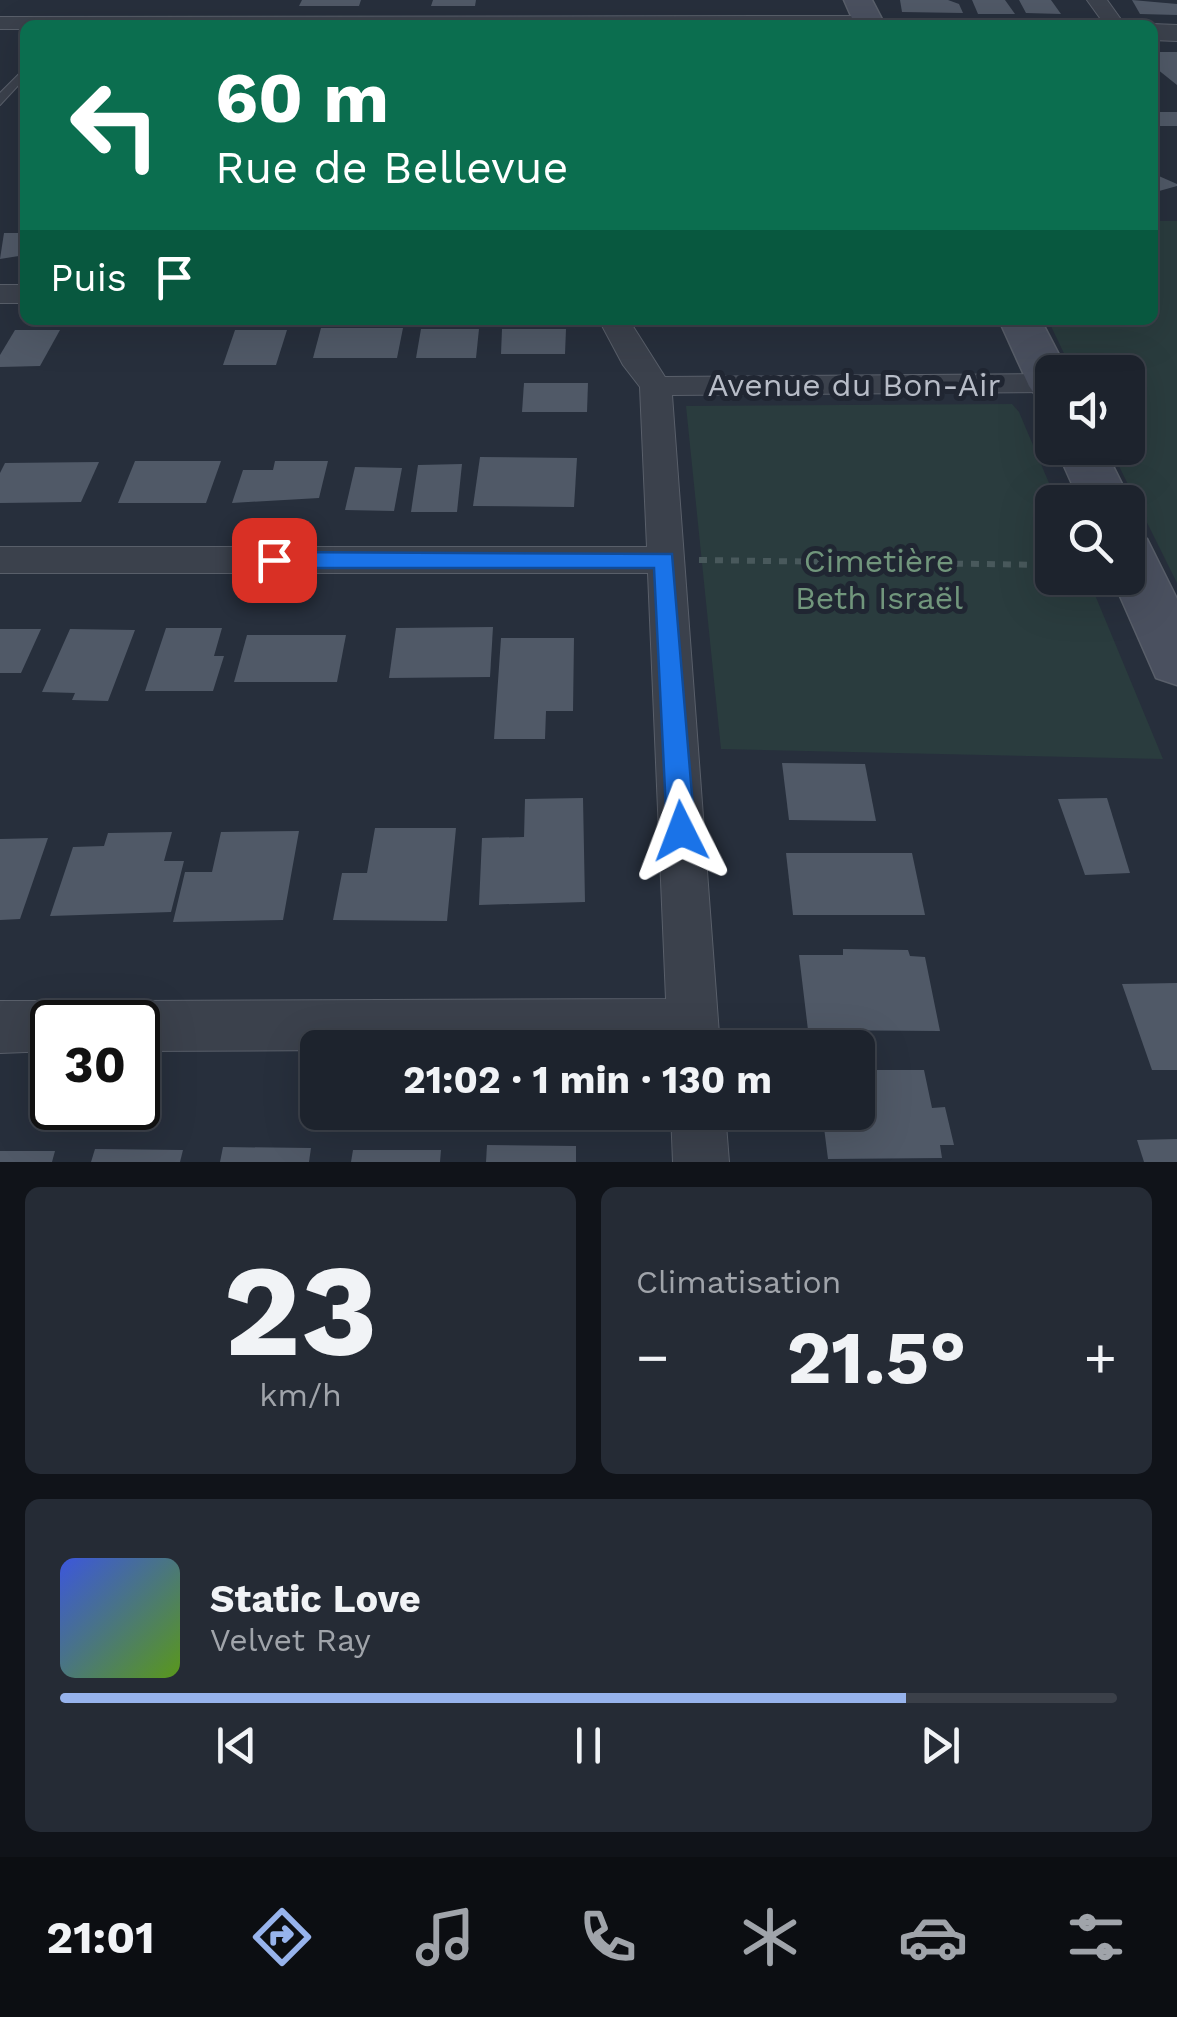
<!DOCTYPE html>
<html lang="fr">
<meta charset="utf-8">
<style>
:root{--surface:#1d232d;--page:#252b35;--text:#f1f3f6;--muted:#a0a4aa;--line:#3b4049;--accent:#97b3ec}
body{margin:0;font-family:"Work Sans",sans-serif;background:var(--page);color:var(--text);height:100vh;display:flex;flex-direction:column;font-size:38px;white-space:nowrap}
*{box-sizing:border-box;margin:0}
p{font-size:32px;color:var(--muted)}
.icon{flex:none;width:55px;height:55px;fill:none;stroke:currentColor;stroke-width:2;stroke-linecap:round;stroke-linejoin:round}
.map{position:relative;height:1162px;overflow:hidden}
.sheet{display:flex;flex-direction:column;gap:25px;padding:25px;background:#101319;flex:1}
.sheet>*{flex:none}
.top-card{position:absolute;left:20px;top:20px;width:1138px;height:305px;border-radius:15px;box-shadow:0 10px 40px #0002,0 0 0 2px var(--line);background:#0b6e4f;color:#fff;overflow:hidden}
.controls{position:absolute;left:1035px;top:355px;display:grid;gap:20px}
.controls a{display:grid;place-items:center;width:110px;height:110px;border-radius:15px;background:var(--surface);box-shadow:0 10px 40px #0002,0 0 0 2px var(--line);font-size:50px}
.speed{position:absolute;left:30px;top:1000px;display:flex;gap:20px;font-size:50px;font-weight:700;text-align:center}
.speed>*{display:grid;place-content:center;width:130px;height:130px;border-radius:50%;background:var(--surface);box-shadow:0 10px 40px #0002,0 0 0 2px var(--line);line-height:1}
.speed .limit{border:5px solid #111;border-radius:15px;background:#fff;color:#111}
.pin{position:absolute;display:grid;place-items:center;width:85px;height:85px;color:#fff;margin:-42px;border-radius:20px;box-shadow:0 5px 15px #0006}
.me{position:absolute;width:110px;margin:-55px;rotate:357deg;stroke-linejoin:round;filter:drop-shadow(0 0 8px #0008)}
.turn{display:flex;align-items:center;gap:35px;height:210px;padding:0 30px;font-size:45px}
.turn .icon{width:130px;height:130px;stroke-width:2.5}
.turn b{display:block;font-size:70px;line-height:85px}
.then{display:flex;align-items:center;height:95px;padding:0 30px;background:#0003;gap:20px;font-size:38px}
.big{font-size:75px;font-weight:700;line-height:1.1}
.sheet .card{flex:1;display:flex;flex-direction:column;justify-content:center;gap:15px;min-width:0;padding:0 35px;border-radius:15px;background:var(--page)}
.sheet .dial{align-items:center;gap:0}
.dial b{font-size:130px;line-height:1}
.song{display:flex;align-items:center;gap:30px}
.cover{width:120px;height:120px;border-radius:15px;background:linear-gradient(135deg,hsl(230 70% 55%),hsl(90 70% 35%))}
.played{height:10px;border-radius:5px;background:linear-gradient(90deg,var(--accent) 80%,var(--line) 80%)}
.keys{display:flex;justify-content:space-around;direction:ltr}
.heat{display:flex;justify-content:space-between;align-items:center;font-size:55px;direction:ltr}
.sheet .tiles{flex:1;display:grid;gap:25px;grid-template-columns:1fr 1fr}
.card:last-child{grid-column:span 2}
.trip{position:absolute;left:300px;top:1030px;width:575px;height:100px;border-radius:15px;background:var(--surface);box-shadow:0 10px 40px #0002,0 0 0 2px var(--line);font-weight:700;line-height:100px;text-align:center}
.menu{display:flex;height:160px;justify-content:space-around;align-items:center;background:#0c0e12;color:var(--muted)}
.menu .icon{width:70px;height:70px}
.menu .active{color:var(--accent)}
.menu b{font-size:45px;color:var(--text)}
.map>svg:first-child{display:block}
</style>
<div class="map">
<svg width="1177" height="1162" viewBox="0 0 1177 1162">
<rect width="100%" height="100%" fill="#272f3c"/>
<g fill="#2a3c3e">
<path d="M1153 221H1177V583L1110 448H1128V372H1073L1048 320H1152Z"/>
<path d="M1012 404 1019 412 1057 502H1052V578H1088L1163 759 721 749 686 406Z"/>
</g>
<g fill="#505967">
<path d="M302 0H361L359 6H299Z"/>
<path d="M433 0H476L475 6H431Z"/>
<path d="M900 0H948L959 4 963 13 902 12Z"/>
<path d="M972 0H1005L1015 14H978Z"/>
<path d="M1019 0H1051L1061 14 1026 13Z"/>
<path d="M1132 0 1177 4V15L1140 14Z"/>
<path d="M1152 52H1177V85L1152 65Z"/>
<path d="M1152 112H1177V126H1156Z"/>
<path d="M1152 173 1177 184V186L1152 193Z"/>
<path d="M4 233H25V255L0 259Z"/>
<path d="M321 328H403L397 358H313Z"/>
<path d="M421 329H479L476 358H416Z"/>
<path d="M502 329H566L565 354H501Z"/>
<path d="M15 330H60L40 366 0 367V355Z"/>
<path d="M235 330H287L276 365H223Z"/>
<path d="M524 383H588L587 412H522Z"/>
<path d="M480 457 577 458 574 507 473 506Z"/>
<path d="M135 461H221L206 503H118Z"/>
<path d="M275 461H328L319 498 232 503 243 470H273Z"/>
<path d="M99 462 81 502 0 503V473L5 463Z"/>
<path d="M462 464 457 512H411L418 465Z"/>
<path d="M355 467 402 468 394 511 345 510Z"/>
<path d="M493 627 490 677 389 678 396 628Z"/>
<path d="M166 628H222L214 656H224L213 691H145Z"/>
<path d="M0 629H41L21 673H0Z"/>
<path d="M70 629 135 630 108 701 72 700 75 693 42 692Z"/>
<path d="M247 635H346L337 682H234Z"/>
<path d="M501 638H574L573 711H546L545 739H494Z"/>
<path d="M782 763 865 764 876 821 789 820Z"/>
<path d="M583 798 585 902 479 905 482 838 524 837 525 799Z"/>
<path d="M1107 798 1130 873 1085 875 1058 799Z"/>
<path d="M375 828H456L447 921 333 920 342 873H367Z"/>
<path d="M299 831 283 920 173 922 185 872H212L221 832Z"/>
<path d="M172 832 164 861H184L171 912 50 916 73 847 104 846 108 833Z"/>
<path d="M48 838 20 919 0 920V839Z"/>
<path d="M786 853H912L925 915H793Z"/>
<path d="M843 949 908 950 910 956 925 957 940 1031 808 1030 799 955H843Z"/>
<path d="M1177 983V1070H1152L1122 984Z"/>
<path d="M858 1070H924L932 1108 945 1107 954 1145H940L942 1158 828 1159 822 1112H858Z"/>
<path d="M1177 1139V1162H1144L1137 1140Z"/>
<path d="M487 1145 576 1146V1162H486Z"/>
<path d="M223 1147 311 1148 309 1162H220Z"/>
<path d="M95 1149 183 1150 180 1162H91Z"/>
<path d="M353 1150H441L440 1162H351Z"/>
<path d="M0 1151H55L52 1162H0Z"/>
</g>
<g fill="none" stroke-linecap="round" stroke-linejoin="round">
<g stroke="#595f6a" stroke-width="2">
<path id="service" d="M25 68V78L0 105V93Z"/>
</g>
<g stroke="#595f6a" stroke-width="2">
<g id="minor">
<path d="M1087 0H1107L1125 25H1105Z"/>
<path d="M868 16 875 18 876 25H25V29H0V17Z"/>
<rect x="0" y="285" width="25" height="18"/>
<path d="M599 320H629L665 377 1052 374 1051 392 672 395 720 1048 138 1051V1022H114L120 1008 138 1001 666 999 648 573H0V547H647L640 387 623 365Z"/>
<path d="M0 1001H52L70 1008 76 1022H52V1051L0 1053Z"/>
<path d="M671 1112H725L729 1162H673Z"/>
</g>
</g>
<g stroke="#595f6a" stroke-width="2">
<path id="tertiary" d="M1152 24 1177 25V41L1152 40Z"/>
</g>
<g stroke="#595f6a" stroke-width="3">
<g id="secondary">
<path d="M844 0H872L885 25H855Z"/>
<path d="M999 320H1041L1068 372H1052V400L1036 396 1029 386Z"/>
<path d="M1056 448H1104L1131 502 1128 507V502H1080Z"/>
<path d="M1128 533 1147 539 1177 599V685L1156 678 1112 578H1128Z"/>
</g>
</g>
<path stroke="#49595c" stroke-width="6" stroke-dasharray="8 8" stroke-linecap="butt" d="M699 560 1052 565"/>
<use href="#service" fill="#3b414c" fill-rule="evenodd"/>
<use href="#minor" fill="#3b414c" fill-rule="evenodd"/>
<use href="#tertiary" fill="#3b414c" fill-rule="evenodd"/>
<use href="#secondary" fill="#4a505f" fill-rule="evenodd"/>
</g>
<path fill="#1a73e8" stroke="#114b97" stroke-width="2.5" d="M274 552 672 554 695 831 690 839 681 843 671 839 667 831 654 568H274L262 560Z"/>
<g text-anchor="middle" stroke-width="10" stroke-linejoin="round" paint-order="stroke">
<g font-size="32" fill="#b7bcc7" stroke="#202632">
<text x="854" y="396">Avenue du Bon-Air</text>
</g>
<g font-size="32" fill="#71967c" stroke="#202632">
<text x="879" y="572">Cimetière<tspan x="879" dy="37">Beth Israël</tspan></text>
</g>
</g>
</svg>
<div class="controls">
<a><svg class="icon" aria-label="sound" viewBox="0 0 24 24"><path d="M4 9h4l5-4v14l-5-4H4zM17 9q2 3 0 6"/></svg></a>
<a><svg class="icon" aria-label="search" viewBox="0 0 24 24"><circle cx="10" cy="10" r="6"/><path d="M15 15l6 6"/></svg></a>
</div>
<div class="speed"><div class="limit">30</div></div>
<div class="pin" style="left:274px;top:560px;background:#d93025"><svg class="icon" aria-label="arrive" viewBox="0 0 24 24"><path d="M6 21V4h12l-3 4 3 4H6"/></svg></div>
<svg class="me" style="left:681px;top:831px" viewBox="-20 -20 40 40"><path d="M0-17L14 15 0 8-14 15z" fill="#1a73e8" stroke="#fff" stroke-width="4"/></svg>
<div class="trip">21:02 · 1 min · 130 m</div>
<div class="top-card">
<div class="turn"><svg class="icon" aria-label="left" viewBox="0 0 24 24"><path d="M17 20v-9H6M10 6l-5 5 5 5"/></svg><div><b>60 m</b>Rue de Bellevue</div></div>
<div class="then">Puis<svg class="icon" aria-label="arrive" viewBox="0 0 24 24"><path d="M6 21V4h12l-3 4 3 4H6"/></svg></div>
</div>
</div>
<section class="sheet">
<div class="tiles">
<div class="card dial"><b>23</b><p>km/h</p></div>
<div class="card"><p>Climatisation</p>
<div class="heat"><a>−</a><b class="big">21.5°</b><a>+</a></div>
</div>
<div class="card">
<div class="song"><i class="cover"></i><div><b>Static Love</b><p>Velvet Ray</p></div></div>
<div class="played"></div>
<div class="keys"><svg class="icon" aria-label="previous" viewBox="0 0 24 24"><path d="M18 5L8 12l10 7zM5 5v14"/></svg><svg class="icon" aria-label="pause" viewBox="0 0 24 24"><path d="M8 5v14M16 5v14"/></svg><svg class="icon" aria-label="next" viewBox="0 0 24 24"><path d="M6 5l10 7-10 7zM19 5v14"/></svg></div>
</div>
</div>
</section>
<nav class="menu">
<b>21:01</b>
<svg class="icon active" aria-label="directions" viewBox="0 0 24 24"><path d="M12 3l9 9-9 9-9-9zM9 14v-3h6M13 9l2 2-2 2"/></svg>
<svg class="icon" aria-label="music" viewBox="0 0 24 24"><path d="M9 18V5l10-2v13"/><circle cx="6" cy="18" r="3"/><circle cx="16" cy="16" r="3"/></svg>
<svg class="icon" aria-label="phone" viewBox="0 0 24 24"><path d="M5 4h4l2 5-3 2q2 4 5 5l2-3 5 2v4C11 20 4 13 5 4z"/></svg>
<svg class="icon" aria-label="climate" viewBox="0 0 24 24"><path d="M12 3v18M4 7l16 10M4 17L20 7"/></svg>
<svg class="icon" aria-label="car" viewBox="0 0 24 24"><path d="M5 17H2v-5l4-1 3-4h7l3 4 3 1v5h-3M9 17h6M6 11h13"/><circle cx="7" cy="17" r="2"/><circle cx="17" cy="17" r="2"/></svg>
<svg class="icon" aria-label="filters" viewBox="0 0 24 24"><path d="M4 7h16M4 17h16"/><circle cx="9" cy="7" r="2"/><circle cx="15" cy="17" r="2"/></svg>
</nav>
